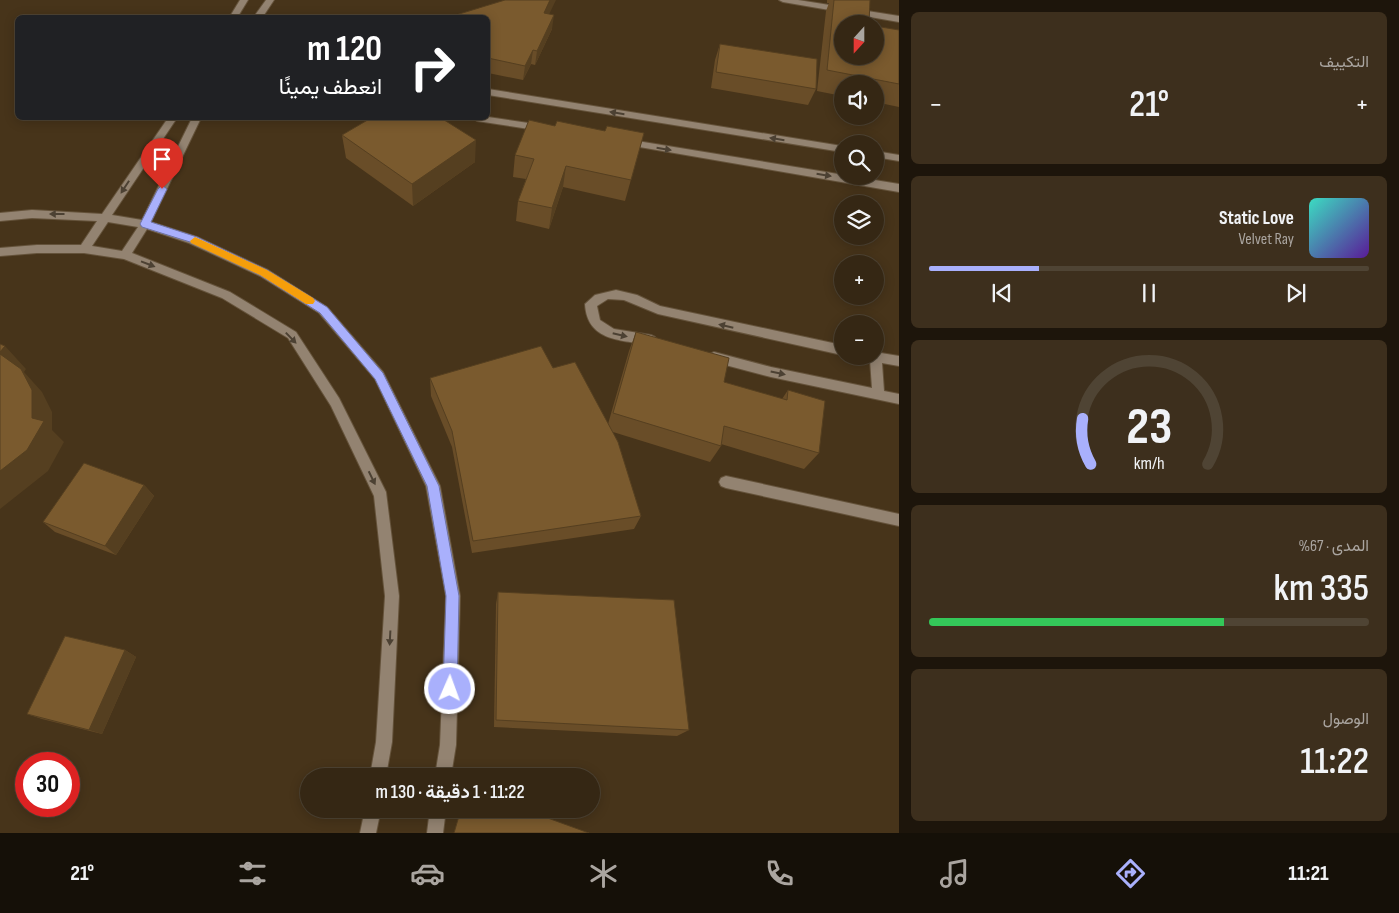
<!DOCTYPE html>
<html lang="ar">
<meta charset="utf-8">
<style>
:root{--surface:#352714;--page:#3d2f1d;--text:#f1f3f6;--muted:#aaa5a0;--line:#4f4434;--accent:#a9b0fc}
body{margin:0;font-family:"Sofia Sans Condensed",Vazirmatn,sans-serif;background:var(--page);color:var(--text);direction:rtl;height:100vh;display:flex;flex-direction:column;font-size:19px;white-space:nowrap}
*{box-sizing:border-box;margin:0}
p{font-size:16px;color:var(--muted)}
.icon{flex:none;width:28px;height:28px;fill:none;stroke:currentColor;stroke-width:2;stroke-linecap:round;stroke-linejoin:round}
.map{position:relative;flex:1;overflow:hidden;direction:ltr}
.side{display:flex;flex-direction:column;gap:12px;padding:12px;background:#1d150b;width:500px}
.side>*{flex:none}
.guide{position:absolute;left:15px;top:15px;width:475px;height:105px;border-radius:8px;box-shadow:0 2px 12px #0003,0 0 0 1px var(--line);direction:rtl;background:#202124;color:#fff;overflow:hidden}
.needle{width:32px;rotate:201deg}
.tools{position:absolute;left:834px;top:15px;display:grid;gap:10px}
.tools a{display:grid;place-items:center;width:50px;height:50px;border-radius:50%;background:var(--surface);box-shadow:0 2px 12px #0003,0 0 0 1px var(--line);font-size:25px}
.speed{position:absolute;left:15px;top:752px;display:flex;gap:10px;font-size:25px;font-weight:700;text-align:center}
.speed>*{display:grid;place-content:center;width:65px;height:65px;border-radius:50%;background:var(--surface);box-shadow:0 2px 12px #0003,0 0 0 1px var(--line);line-height:1}
.speed .limit{border:8px solid #d22;background:#fff;color:#111}
.pin{position:absolute;display:grid;place-items:center;width:42px;height:42px;color:#fff;margin:-51px -21px;border-radius:50% 50% 50% 0;rotate:-45deg;box-shadow:0 0 5px #0007}
.pin .icon{rotate:45deg}
.me{position:absolute;width:55px;margin:-28px;rotate:2deg;stroke-linejoin:round;filter:drop-shadow(0 0 4px #0008)}
.turn{display:flex;align-items:center;gap:18px;height:105px;padding:0 25px;font-size:22px}
.turn .icon{width:65px;height:65px;stroke-width:2.5}
.turn b{display:block;font-size:35px;line-height:42px}
.big{font-size:38px;font-weight:600;line-height:1.1}
.side .tile{flex:1;display:flex;flex-direction:column;justify-content:center;gap:8px;min-width:0;padding:0 18px;border-radius:8px;background:var(--page)}
.side .dial{align-items:center;gap:0}
.dial svg{height:130px;overflow:visible;fill:none;stroke:var(--line);stroke-width:7;stroke-linecap:round;text-anchor:middle}
.dial text{fill:var(--text);stroke:none}
.song{display:flex;align-items:center;gap:15px}
.cover{width:60px;height:60px;border-radius:8px;background:linear-gradient(135deg,hsl(170 70% 55%),hsl(270 70% 35%))}
.played{height:5px;border-radius:2px;background:linear-gradient(90deg,var(--accent) 25%,var(--line) 25%)}
.keys{display:flex;justify-content:space-around;direction:ltr}
.heat{display:flex;justify-content:space-between;align-items:center;font-size:28px;direction:ltr}
.charge{height:8px;border-radius:4px;background:linear-gradient(90deg,#34c759 67%,var(--line) 0)}
.trip{position:absolute;left:300px;top:768px;width:300px;height:50px;border-radius:25px;background:var(--surface);box-shadow:0 2px 12px #0003,0 0 0 1px var(--line);font-weight:600;line-height:50px;text-align:center;direction:rtl}
.tab-bar{display:flex;height:80px;justify-content:space-around;align-items:center;background:#151008;color:var(--muted)}
.tab-bar .icon{width:35px;height:35px}
.tab-bar .selected{color:var(--accent)}
.tab-bar b{font-size:22px;color:var(--text)}
main{display:flex;flex:1;min-height:0}
.map>svg:first-child{display:block}
</style>
<main>
<section class="side">
<div class="tile"><p>التكييف</p>
<div class="heat"><a>−</a><b class="big">21°</b><a>+</a></div>
</div>
<div class="tile">
<div class="song"><i class="cover"></i><div><b>Static Love</b><p>Velvet Ray</p></div></div>
<div class="played"></div>
<div class="keys"><svg class="icon" aria-label="previous" viewBox="0 0 24 24"><path d="M18 5L8 12l10 7zM5 5v14"/></svg><svg class="icon" aria-label="pause" viewBox="0 0 24 24"><path d="M8 5v14M16 5v14"/></svg><svg class="icon" aria-label="next" viewBox="0 0 24 24"><path d="M6 5l10 7-10 7zM19 5v14"/></svg></div>
</div>
<div class="tile dial"><svg viewBox="0 0 100 80">
<path d="M14 69A42 42 0 1 1 86 69"/>
<path d="M14 69A42 42 0 0 1 9 41" stroke="#a9b0fc"/>
<text x="50" y="56" font-size="32" font-weight="700">23</text>
<text x="50" y="72" font-size="11">km/h</text>
</svg></div>
<div class="tile"><p>المدى · 67%</p><b class="big">335 km</b><div class="charge"></div></div>
<div class="tile"><p>الوصول</p><b class="big">11:22</b></div>
</section>
<div class="map">
<svg width="899" height="833" viewBox="0 0 899 833">
<rect width="100%" height="100%" fill="#47341a"/>
<g fill="none" stroke-linecap="round" stroke-linejoin="round">
<g stroke="#64523a" stroke-width="2">
<g id="minor">
<path d="M240 0H248L237 18H229Z"/>
<path d="M266 0H274L262 18H253Z"/>
<path d="M779 0H798L899 16V22L783 2Z"/>
<path d="M488 89 842 146V152L488 95Z"/>
<path d="M488 117 542 125 547 128 542 131 477 121 472 118Z"/>
<path d="M168 118H177L112 215 142 220 192 118H201L151 222 197 237 268 270 327 307 383 372 440 486 460 596 456 745 451 776H435L440 745 446 596 426 486 375 379 319 313 260 276 189 243 147 229 132 253 230 292 296 332 339 398 386 492 399 596 392 742 386 776H370L376 742 385 596 374 496 331 406 288 338 222 298 124 259 84 253H37L0 256V248L37 245H81L97 221 32 218 0 221V213L32 210 102 214ZM108 222 138 227 122 251 92 246Z"/>
<path d="M625 139 899 184V192L622 144V140Z"/>
<path d="M875 151 899 155V161L875 157Z"/>
<path d="M616 290 637 295 660 306 842 345V355L658 314 624 300 608 299 597 306 600 320 614 329 651 335 655 337 657 340 655 343 651 345C622 340 587 342 585 304L595 295Z"/>
<path d="M714 352 771 367 872 388 870 360 867 356H875V352L899 356V366L882 363 884 391 899 394V404L771 377 714 362 710 360 708 357 710 354Z"/>
<path d="M726 476 899 514V526L726 488 721 486 719 482 721 478Z"/>
<path d="M365 809H381L376 833H360Z"/>
<path d="M430 809H446L443 833H427Z"/>
</g>
</g>
<use href="#minor" fill="#938371" fill-rule="evenodd"/>
</g>
<g fill="#694d28">
<path d="M827 0H870L842 24 899 30V107L875 102V84H842V96L817 91 826 11 829 3H827Z"/>
<path d="M549 14 552 29 535 65 531 64 523 80 488 73V18Z"/>
<path d="M720 44 816 89 808 105 711 88 715 60Z"/>
<path d="M555 126 605 131 644 133 625 201 563 187 549 229 516 221 518 201 526 179 513 177 515 155Z"/>
<path d="M342 135 475 162 413 206 346 158Z"/>
<path d="M636 332 724 382 782 399 788 390 819 453 804 469 721 444V446L710 462 613 432 641 516 634 529 472 553 452 447 431 396 430 378 553 368 608 424 629 351Z"/>
<path d="M144 485 154 496 116 555 55 532 43 522Z"/>
<path d="M498 592 689 730 677 736 494 727 496 604Z"/>
<path d="M125 650 136 657 102 734 42 719 27 714Z"/>
</g>
<g fill="#553f20">
<path d="M550 0H556L543 27 544 13Z"/>
<path d="M554 15 552 29 535 65 537 51Z"/>
<path d="M533 50 531 64 523 80 525 66Z"/>
<path d="M476 140 475 162 413 206 412 184Z"/>
<path d="M566 166 563 187 549 229 552 208Z"/>
<path d="M5 346 26 369 24 372 42 392 52 412V430L64 442 48 471 0 509V471L32 418 0 354V352Z"/>
<path d="M144 485 154 496 116 555 105 546Z"/>
<path d="M125 650 136 657 102 734 89 730Z"/>
</g>
<g fill="#7a5a2e" stroke="#553f20">
<path d="M505 0H550L544 13 554 15 537 51 533 50 525 66 488 58V18H446Z"/>
<path d="M834 0H870L869 24H842V56H875V26L899 30V84L827 70Z"/>
<path d="M720 44 817 59 816 89 716 72Z"/>
<path d="M371 118H441L476 140 412 184 342 135Z"/>
<path d="M529 120 555 126 557 121 605 131 607 126 644 133 631 180 566 166 552 208 518 201 534 159 515 155Z"/>
<path d="M636 332 729 358 724 382 787 400 788 390 825 401 819 453 724 426 721 446 613 413Z"/>
<path d="M0 344 5 346 0 352Z"/>
<path d="M541 346 553 368 575 362 618 442 641 516 473 541 452 431 430 378Z"/>
<path d="M0 354 21 369 32 390V418L44 421 27 450 0 471Z"/>
<path d="M84 463 144 485 105 546 43 522Z"/>
<path d="M498 592 674 600 689 730 496 720Z"/>
<path d="M65 636 125 650 89 730 27 714Z"/>
<path d="M461 809H485L495 812 497 809H523L589 833H454Z"/>
</g>
<defs><path id="oneway-solid" d="M-6-.8H1V-3.2L6.5 0L1 3.2V.8H-6Z" transform="scale(1.25)"/></defs>
<g fill="#4c4133">
<use href="#oneway-solid" transform="translate(617 113) rotate(-171)"/>
<use href="#oneway-solid" transform="translate(777 139) rotate(-171)"/>
<use href="#oneway-solid" transform="translate(664 149) rotate(9)"/>
<use href="#oneway-solid" transform="translate(824 175) rotate(9)"/>
<use href="#oneway-solid" transform="translate(125 187) rotate(123)"/>
<use href="#oneway-solid" transform="translate(57 214) rotate(-180)"/>
<use href="#oneway-solid" transform="translate(148 264) rotate(21)"/>
<use href="#oneway-solid" transform="translate(726 326) rotate(-167)"/>
<use href="#oneway-solid" transform="translate(620 335) rotate(13)"/>
<use href="#oneway-solid" transform="translate(291 338) rotate(46)"/>
<use href="#oneway-solid" transform="translate(778 373) rotate(12)"/>
<use href="#oneway-solid" transform="translate(372 478) rotate(64)"/>
<use href="#oneway-solid" transform="translate(390 638) rotate(93)"/>
</g>
<path fill="#a9b0fc" stroke="#6e72a4" d="M162 185 167 189 151 222 197 237 267 270 327 307 383 373 439 486 459 596 457 689 455 694 450 696 445 694 443 689 446 596 427 486 375 379 320 313 260 275 190 242 142 227 140 224 158 189Z"/>
<path fill="#f59e0b" d="M195 237 267 270 313 298 315 301 313 304H306L260 275 191 243 190 241Z"/>
</svg>
<div class="tools">
<a><svg class="needle" viewBox="-14 -14 28 28"><path d="M0-13l5 13h-10z" fill="#e53935"/><path d="M0 13l5-13h-10z" fill="#aaa5a0"/></svg></a>
<a><svg class="icon" aria-label="sound" viewBox="0 0 24 24"><path d="M4 9h4l5-4v14l-5-4H4zM17 9q2 3 0 6"/></svg></a>
<a><svg class="icon" aria-label="search" viewBox="0 0 24 24"><circle cx="10" cy="10" r="6"/><path d="M15 15l6 6"/></svg></a>
<a><svg class="icon" aria-label="layers" viewBox="0 0 24 24"><path d="M12 4l9 5-9 5-9-5zM3 14l9 5 9-5"/></svg></a>
<a>+</a>
<a>−</a>
</div>
<div class="speed"><div class="limit">30</div></div>
<div class="pin" style="left:162px;top:189px;background:#d93025"><svg class="icon" aria-label="arrive" viewBox="0 0 24 24"><path d="M6 21V4h12l-3 4 3 4H6"/></svg></div>
<svg class="me" style="left:450px;top:689px" viewBox="-20 -20 40 40"><circle r="17" fill="#a9b0fc" stroke="#fff" stroke-width="3"/><path d="M0-11L8 9 0 5-8 9z" fill="#fff"/></svg>
<div class="trip">11:22 · 1 دقيقة · 130 m</div>
<div class="guide">
<div class="turn"><svg class="icon" aria-label="right" viewBox="0 0 24 24"><path d="M7 20v-9h11M14 6l5 5-5 5"/></svg><div><b>120 m</b>انعطف يمينًا</div></div>
</div>
</div>
</main>
<nav class="tab-bar">
<b>11:21</b>
<svg class="icon selected" aria-label="directions" viewBox="0 0 24 24"><path d="M12 3l9 9-9 9-9-9zM9 14v-3h6M13 9l2 2-2 2"/></svg>
<svg class="icon" aria-label="music" viewBox="0 0 24 24"><path d="M9 18V5l10-2v13"/><circle cx="6" cy="18" r="3"/><circle cx="16" cy="16" r="3"/></svg>
<svg class="icon" aria-label="phone" viewBox="0 0 24 24"><path d="M5 4h4l2 5-3 2q2 4 5 5l2-3 5 2v4C11 20 4 13 5 4z"/></svg>
<svg class="icon" aria-label="climate" viewBox="0 0 24 24"><path d="M12 3v18M4 7l16 10M4 17L20 7"/></svg>
<svg class="icon" aria-label="car" viewBox="0 0 24 24"><path d="M5 17H2v-5l4-1 3-4h7l3 4 3 1v5h-3M9 17h6M6 11h13"/><circle cx="7" cy="17" r="2"/><circle cx="17" cy="17" r="2"/></svg>
<svg class="icon" aria-label="filters" viewBox="0 0 24 24"><path d="M4 7h16M4 17h16"/><circle cx="9" cy="7" r="2"/><circle cx="15" cy="17" r="2"/></svg>
<b>21°</b>
</nav>
